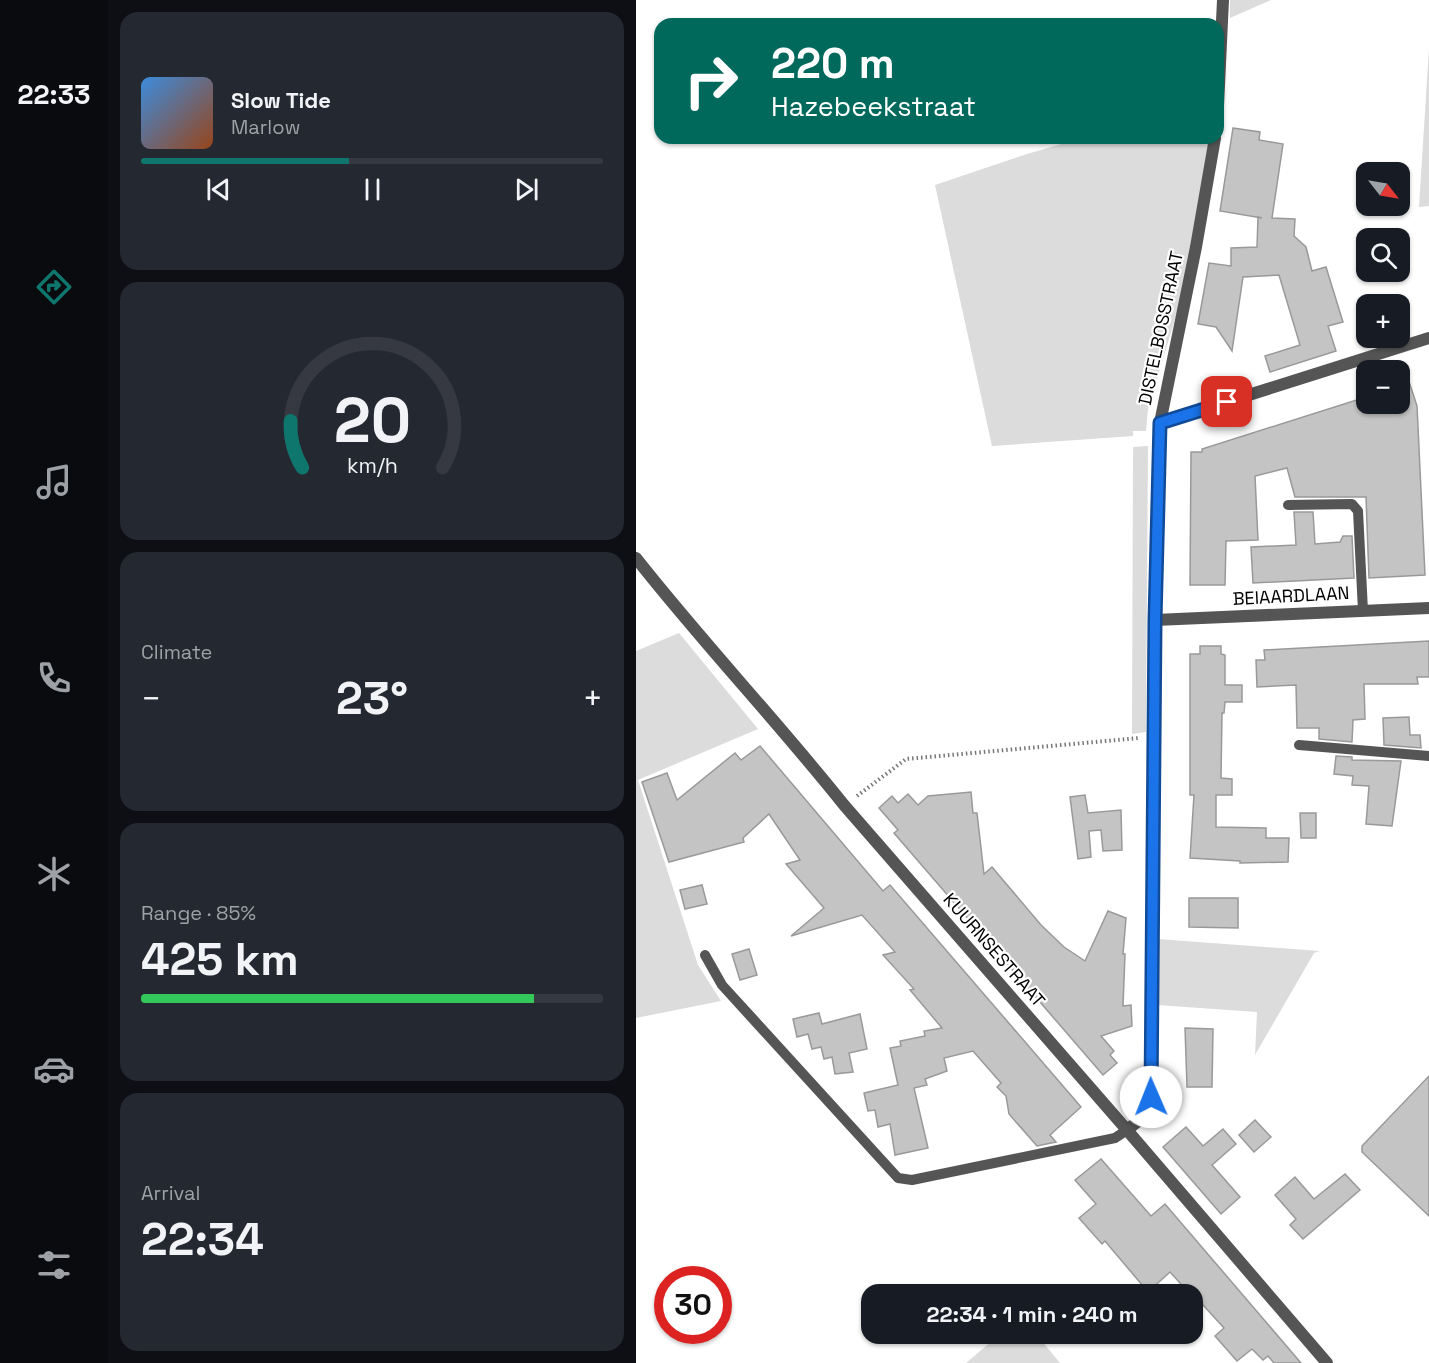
<!DOCTYPE html>
<meta charset="utf-8">
<style>
:root{--surface:#171b24;--page:#242831;--text:#f1f3f6;--muted:#9ea1a6;--line:#363941;--accent:#0f766e}
body{margin:0;font-family:"Space Grotesk",sans-serif;background:var(--page);color:var(--text);height:100vh;display:flex;flex-direction:column;font-size:22px;white-space:nowrap}
*{box-sizing:border-box;margin:0}
p{font-size:20px;color:var(--muted)}
.icon{flex:none;width:33px;height:33px;fill:none;stroke:currentColor;stroke-width:2;stroke-linecap:round;stroke-linejoin:round}
.map{position:relative;flex:1;overflow:hidden}
.side{display:flex;flex-direction:column;gap:12px;padding:12px;background:#0d0f14;width:528px}
.side>*{flex:none}
.guide{position:absolute;left:18px;top:18px;width:570px;height:126px;border-radius:18px;box-shadow:0 2px 4px #0004;background:#00695c;color:#fff;overflow:hidden}
.needle{width:39px;rotate:121deg}
.controls{position:absolute;left:720px;top:162px;display:grid;gap:12px}
.controls a{display:grid;place-items:center;width:54px;height:54px;border-radius:12px;background:var(--surface);box-shadow:0 2px 4px #0004;font-size:30px}
.speed{position:absolute;left:18px;top:1266px;display:flex;gap:12px;font-size:30px;font-weight:700;text-align:center}
.speed>*{display:grid;place-content:center;width:78px;height:78px;border-radius:50%;background:var(--surface);box-shadow:0 2px 4px #0004;line-height:1}
.speed .limit{border:9px solid #d22;background:#fff;color:#111}
.pin{position:absolute;display:grid;place-items:center;width:51px;height:51px;color:#fff;margin:-26px;border-radius:12px;box-shadow:0 3px 9px #0006}
.me{position:absolute;width:66px;margin:-33px;rotate:359deg;stroke-linejoin:round;filter:drop-shadow(0 0 4px #0008)}
.turn{display:flex;align-items:center;gap:21px;height:126px;padding:0 18px;font-size:27px}
.turn .icon{width:78px;height:78px;stroke-width:2.5}
.turn b{display:block;font-size:42px;line-height:51px}
.big{font-size:45px;font-weight:800;line-height:1.1}
.side .card{flex:1;display:flex;flex-direction:column;justify-content:center;gap:9px;min-width:0;padding:0 21px;border-radius:18px;background:var(--page)}
.side .dial{align-items:center;gap:0}
.dial svg{height:156px;overflow:visible;fill:none;stroke:var(--line);stroke-width:7;stroke-linecap:round;text-anchor:middle}
.dial text{fill:var(--text);stroke:none}
.song{display:flex;align-items:center;gap:18px}
.cover{width:72px;height:72px;border-radius:9px;background:linear-gradient(135deg,hsl(210 70% 55%),hsl(20 70% 35%))}
.played{height:6px;border-radius:3px;background:linear-gradient(90deg,var(--accent) 45%,var(--line) 45%)}
.keys{display:flex;justify-content:space-around;direction:ltr}
.heat{display:flex;justify-content:space-between;align-items:center;font-size:33px;direction:ltr}
.charge{height:9px;border-radius:4px;background:linear-gradient(90deg,#34c759 85%,var(--line) 0)}
.trip{position:absolute;left:225px;top:1284px;width:342px;height:60px;border-radius:18px;background:var(--surface);box-shadow:0 2px 4px #0004;font-weight:800;line-height:60px;text-align:center}
main{display:flex;flex:1;min-height:0}
.dock{display:flex;flex-direction:column;width:108px;justify-content:space-around;align-items:center;background:#090b0e;color:var(--muted)}
.dock .icon{width:42px;height:42px}
.dock .active{color:var(--accent)}
.dock b{font-size:27px;color:var(--text)}
.map>svg:first-child{display:block}
</style>
<main>
<nav class="dock">
<b>22:33</b>
<svg class="icon active" aria-label="directions" viewBox="0 0 24 24"><path d="M12 3l9 9-9 9-9-9zM9 14v-3h6M13 9l2 2-2 2"/></svg>
<svg class="icon" aria-label="music" viewBox="0 0 24 24"><path d="M9 18V5l10-2v13"/><circle cx="6" cy="18" r="3"/><circle cx="16" cy="16" r="3"/></svg>
<svg class="icon" aria-label="phone" viewBox="0 0 24 24"><path d="M5 4h4l2 5-3 2q2 4 5 5l2-3 5 2v4C11 20 4 13 5 4z"/></svg>
<svg class="icon" aria-label="climate" viewBox="0 0 24 24"><path d="M12 3v18M4 7l16 10M4 17L20 7"/></svg>
<svg class="icon" aria-label="car" viewBox="0 0 24 24"><path d="M5 17H2v-5l4-1 3-4h7l3 4 3 1v5h-3M9 17h6M6 11h13"/><circle cx="7" cy="17" r="2"/><circle cx="17" cy="17" r="2"/></svg>
<svg class="icon" aria-label="filters" viewBox="0 0 24 24"><path d="M4 7h16M4 17h16"/><circle cx="9" cy="7" r="2"/><circle cx="15" cy="17" r="2"/></svg>
</nav>
<section class="side">
<div class="card">
<div class="song"><i class="cover"></i><div><b>Slow Tide</b><p>Marlow</p></div></div>
<div class="played"></div>
<div class="keys"><svg class="icon" aria-label="previous" viewBox="0 0 24 24"><path d="M18 5L8 12l10 7zM5 5v14"/></svg><svg class="icon" aria-label="pause" viewBox="0 0 24 24"><path d="M8 5v14M16 5v14"/></svg><svg class="icon" aria-label="next" viewBox="0 0 24 24"><path d="M6 5l10 7-10 7zM19 5v14"/></svg></div>
</div>
<div class="card dial"><svg viewBox="0 0 100 80">
<path d="M14 69A42 42 0 1 1 86 69"/>
<path d="M14 69A42 42 0 0 1 8 45" stroke="#0f766e"/>
<text x="50" y="56" font-size="32" font-weight="700">20</text>
<text x="50" y="72" font-size="11">km/h</text>
</svg></div>
<div class="card"><p>Climate</p>
<div class="heat"><a>−</a><b class="big">23°</b><a>+</a></div>
</div>
<div class="card"><p>Range · 85%</p><b class="big">425 km</b><div class="charge"></div></div>
<div class="card"><p>Arrival</p><b class="big">22:34</b></div>
</section>
<div class="map">
<svg width="793" height="1363" viewBox="0 0 793 1363">
<rect width="100%" height="100%" fill="#fff"/>
<g fill="#dcdcdc">
<path d="M594 0H635L594 18Z"/>
<path d="M793 48V206L783 207Z"/>
<path d="M446 138H573L569 167 545 299 512 409 510 431H497V436L356 446 299 185 391 154Z"/>
<path d="M512 446 510 732 496 734 497 447Z"/>
<path d="M43 633 122 729 2 780 62 965 85 1001 0 1018V651Z"/>
<path d="M522 939 684 951 678 953 619 1055 621 1012 521 1005Z"/>
<path d="M364 1334H400L424 1363H330Z"/>
</g>
<g fill="#c4c4c4" stroke="#999" stroke-width="1.5">
<path d="M597 128 624 132 623 140 647 144 636 218 659 219 658 236 670 247 676 271 690 267 707 322 692 326 700 351 634 372 629 356 664 345 643 275 607 277 596 351 580 327 562 324 573 263 595 266V248L621 247 622 217 626 218 584 211Z"/>
<path d="M764 363H767L781 406 789 575 733 578 730 497H659L651 468 619 476 622 540 590 541 589 585H554L555 452H566V449L730 397V404H764Z"/>
<path d="M658 512H677L679 544 704 542 707 536H716L718 578 617 583 615 547 660 545Z"/>
<path d="M793 641V677H781L782 684H728L729 719 717 720 716 742 683 739V728H661L660 685 621 687 620 660H629L628 650Z"/>
<path d="M564 646H585V654L589 655V685H606V702H589L588 713H586L585 778 596 779V795H580V827L630 828V838H653L652 862 604 863V861L554 858 558 795H554V654H564Z"/>
<path d="M773 717 774 735H784L785 748 748 745 747 718Z"/>
<path d="M124 746 247 891 254 885 445 1107 414 1135 420 1142 401 1146 373 1114 370 1096 361 1087 365 1083 337 1051 308 1058 311 1071 289 1079 291 1085 278 1088 292 1148 259 1155 254 1124 242 1127 239 1110 232 1111 228 1093 262 1085 254 1048 265 1046 264 1041 289 1036 288 1031 306 1028 274 990 278 989 247 955 259 952 226 915 155 936 188 908 150 864 164 860 133 814 107 838 108 842 33 862 6 782 31 773 41 800 99 753 105 760Z"/>
<path d="M700 756 716 757V760L765 761 756 826 730 824 733 786 716 785 717 776 698 774Z"/>
<path d="M335 792 337 813H341L348 874 356 867 405 925 428 947 449 961 472 911 490 918 487 954H489L487 1006 495 1005 496 1026 465 1036 478 1051 474 1055 481 1063 467 1075 258 833 262 830 243 808 256 796 262 803 272 794 282 805 292 796Z"/>
<path d="M449 795 452 813 485 810 486 850 467 851 465 830 453 831 455 857 442 859 434 797Z"/>
<path d="M664 813H680V838H665Z"/>
<path d="M66 885 71 904 49 909 44 890Z"/>
<path d="M553 898H602V928L553 927Z"/>
<path d="M113 949 121 975 104 980 96 954Z"/>
<path d="M183 1013 186 1024 224 1014 231 1049 213 1053 217 1072 199 1074 196 1057 188 1059 185 1047 176 1049 172 1034 161 1037 157 1019Z"/>
<path d="M549 1028 577 1029 576 1087H551Z"/>
<path d="M793 1076V1216L726 1152V1146Z"/>
<path d="M619 1120 635 1137 618 1152 603 1135Z"/>
<path d="M550 1127 567 1146 587 1129 600 1144 576 1165 604 1197 585 1214 527 1147Z"/>
<path d="M465 1159 515 1216 529 1204 665 1363H638L632 1356 627 1360 616 1349 601 1361 579 1336 588 1328 567 1305 556 1314V1294H554L534 1272 512 1292 469 1241 466 1244 443 1218 460 1204 439 1180Z"/>
<path d="M709 1174 724 1190 667 1239 654 1225 660 1219 639 1195 659 1177 678 1199Z"/>
</g>
<g fill="none" stroke-linecap="round" stroke-linejoin="round">
<path stroke="#777" stroke-width="4" stroke-dasharray="1.5 3" stroke-linecap="butt" d="M221 796 270 759 503 738"/>
<g stroke="#555" stroke-width="10">
<path d="M652 505 716 504 722 511 727 611"/>
<path d="M663 745 793 756"/>
<path d="M69 955 86 985 262 1178 276 1180 479 1138 491 1130"/>
</g>
<g stroke="#555" stroke-width="12">
<path d="M582 106 587 0"/>
<path d="M524 423 793 338"/>
<path d="M0 558C67 643 141 721 208 805L491 1130 691 1363"/>
<path d="M519 620 793 608"/>
<path d="M491 1130 501 1122 515 1097 519 620 524 423 560 247 579 138"/>
</g>
</g>
<g fill="none" stroke-linecap="round" stroke-linejoin="round">
<g stroke="#114b97" stroke-width="15">
<path id="route" d="M515 1097 519 620 524 423 591 402"/>
</g>
<use href="#route" stroke="#1a73e8" stroke-width="10"/>
</g>
<g text-anchor="middle" stroke-width="4.5" stroke-linejoin="round" paint-order="stroke">
<g font-size="18" fill="#000" stroke="#fff">
<text transform="translate(525 328) rotate(-78)" y="6">DISTELBOSSTRAAT</text>
<text transform="translate(655 596) rotate(-3)" y="6">BEIAARDLAAN</text>
<text transform="translate(358 950) rotate(49)" y="6">KUURNSESTRAAT</text>
</g>
</g>
</svg>
<div class="controls">
<a><svg class="needle" viewBox="-14 -14 28 28"><path d="M0-13l5 13h-10z" fill="#e53935"/><path d="M0 13l5-13h-10z" fill="#9ea1a6"/></svg></a>
<a><svg class="icon" aria-label="search" viewBox="0 0 24 24"><circle cx="10" cy="10" r="6"/><path d="M15 15l6 6"/></svg></a>
<a>+</a>
<a>−</a>
</div>
<div class="speed"><div class="limit">30</div></div>
<div class="pin" style="left:591px;top:402px;background:#d93025"><svg class="icon" aria-label="arrive" viewBox="0 0 24 24"><path d="M6 21V4h12l-3 4 3 4H6"/></svg></div>
<svg class="me" style="left:515px;top:1097px" viewBox="-20 -20 40 40"><circle r="19" fill="#fff"/><path d="M0-13L10 11 0 6-10 11z" fill="#1a73e8"/></svg>
<div class="trip">22:34 · 1 min · 240 m</div>
<div class="guide">
<div class="turn"><svg class="icon" aria-label="right" viewBox="0 0 24 24"><path d="M7 20v-9h11M14 6l5 5-5 5"/></svg><div><b>220 m</b>Hazebeekstraat</div></div>
</div>
</div>
</main>
